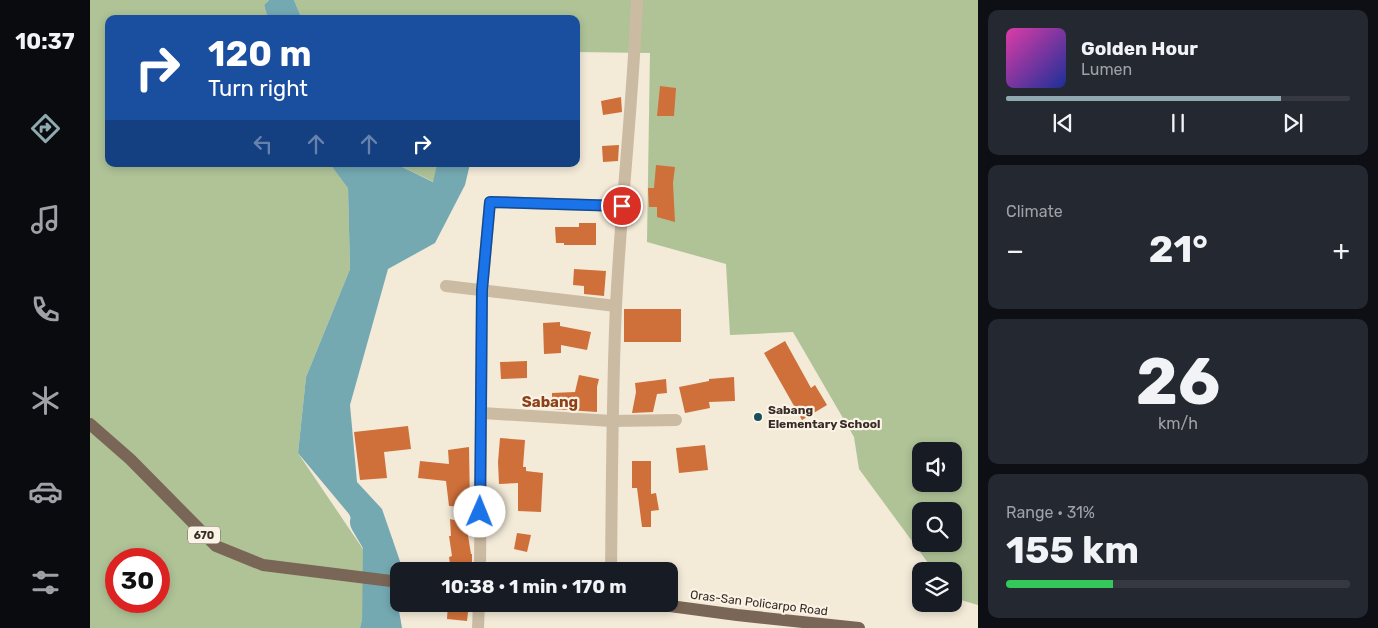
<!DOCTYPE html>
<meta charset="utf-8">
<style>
:root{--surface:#171b24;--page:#242831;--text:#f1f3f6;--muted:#9ea1a6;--line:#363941;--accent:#8fa9b0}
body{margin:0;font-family:Rubik,sans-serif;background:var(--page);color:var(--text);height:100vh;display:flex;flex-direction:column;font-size:19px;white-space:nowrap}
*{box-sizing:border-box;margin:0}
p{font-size:16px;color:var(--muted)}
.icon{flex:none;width:28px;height:28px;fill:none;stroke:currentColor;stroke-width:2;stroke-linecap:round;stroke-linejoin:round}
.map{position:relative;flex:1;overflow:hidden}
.details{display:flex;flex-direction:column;gap:10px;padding:10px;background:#0d0f14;width:400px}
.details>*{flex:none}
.hud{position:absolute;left:15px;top:15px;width:475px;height:152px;border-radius:10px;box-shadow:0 2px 8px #0003;background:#1a4fa0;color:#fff;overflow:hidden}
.controls{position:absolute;left:822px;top:442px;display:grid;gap:10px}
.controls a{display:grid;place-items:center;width:50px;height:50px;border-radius:10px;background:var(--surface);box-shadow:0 2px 8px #0003;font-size:25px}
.speed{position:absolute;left:15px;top:548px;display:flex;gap:10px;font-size:25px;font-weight:700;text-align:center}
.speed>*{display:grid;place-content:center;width:65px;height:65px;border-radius:50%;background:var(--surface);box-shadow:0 2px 8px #0003;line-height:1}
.speed .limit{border:8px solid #d22;background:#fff;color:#111}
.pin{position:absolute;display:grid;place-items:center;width:42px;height:42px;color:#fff;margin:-21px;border:2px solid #fff;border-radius:50%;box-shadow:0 1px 5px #0007}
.me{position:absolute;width:55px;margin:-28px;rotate:1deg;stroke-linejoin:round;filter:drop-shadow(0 0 4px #0008)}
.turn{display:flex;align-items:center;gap:18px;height:105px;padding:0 20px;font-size:22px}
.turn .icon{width:65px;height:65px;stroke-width:2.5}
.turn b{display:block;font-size:35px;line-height:42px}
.lanes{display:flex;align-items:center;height:48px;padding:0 20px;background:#0003;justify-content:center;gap:25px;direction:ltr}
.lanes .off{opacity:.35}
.big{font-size:38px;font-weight:700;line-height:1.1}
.details .tile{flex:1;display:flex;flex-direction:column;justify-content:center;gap:8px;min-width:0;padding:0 18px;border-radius:10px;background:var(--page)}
.details .dial{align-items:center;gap:0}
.dial b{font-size:65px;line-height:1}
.song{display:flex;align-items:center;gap:15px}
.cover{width:60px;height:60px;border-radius:8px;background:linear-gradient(135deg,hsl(320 70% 55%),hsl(230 70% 35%))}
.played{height:5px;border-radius:2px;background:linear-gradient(90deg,var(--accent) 80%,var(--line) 80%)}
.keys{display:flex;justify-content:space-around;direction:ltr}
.heat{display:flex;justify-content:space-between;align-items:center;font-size:28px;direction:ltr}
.charge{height:8px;border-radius:4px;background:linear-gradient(90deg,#34c759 31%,var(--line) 0)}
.trip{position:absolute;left:300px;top:562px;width:288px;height:50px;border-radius:10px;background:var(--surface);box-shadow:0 2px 8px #0003;font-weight:700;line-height:50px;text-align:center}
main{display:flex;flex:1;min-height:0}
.tabs{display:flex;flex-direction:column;width:90px;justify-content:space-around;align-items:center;background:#090b0e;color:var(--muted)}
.tabs .icon{width:35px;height:35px}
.tabs .active{color:var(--accent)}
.tabs b{font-size:22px;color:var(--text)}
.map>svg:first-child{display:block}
</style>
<main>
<nav class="tabs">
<b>10:37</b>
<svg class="icon active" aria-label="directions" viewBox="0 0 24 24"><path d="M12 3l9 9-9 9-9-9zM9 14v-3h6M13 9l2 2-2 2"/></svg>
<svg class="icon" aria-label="music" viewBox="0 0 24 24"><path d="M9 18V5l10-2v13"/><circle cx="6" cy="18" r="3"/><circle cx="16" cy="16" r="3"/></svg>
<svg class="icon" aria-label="phone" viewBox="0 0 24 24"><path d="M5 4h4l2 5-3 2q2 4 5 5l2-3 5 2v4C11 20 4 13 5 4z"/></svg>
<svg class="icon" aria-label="climate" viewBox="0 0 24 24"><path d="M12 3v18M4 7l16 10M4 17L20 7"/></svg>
<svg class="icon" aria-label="car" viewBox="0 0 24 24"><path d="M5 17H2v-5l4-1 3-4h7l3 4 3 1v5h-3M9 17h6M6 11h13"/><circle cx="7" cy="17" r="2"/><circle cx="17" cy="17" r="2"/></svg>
<svg class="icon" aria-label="filters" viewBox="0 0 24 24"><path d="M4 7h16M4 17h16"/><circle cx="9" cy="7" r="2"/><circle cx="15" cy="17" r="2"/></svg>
</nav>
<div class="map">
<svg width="888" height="628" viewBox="0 0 888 628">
<rect width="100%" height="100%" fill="#f3ead8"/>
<g fill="#afc397" fill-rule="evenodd">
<path d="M0 0H179L174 5 178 19H19V164H240L258 187 260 269 216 377 208 453 279 558 276 601 270 628H0ZM26 559H69V601H26Z"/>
<path d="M204 0H888V605L864 598V571H844L769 469 764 437 703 332 640 335 636 264 557 242 560 53 486 52V19H212ZM831 451H864V484H831ZM831 511H864V544H831Z"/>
<path d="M306 164H347L344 182Z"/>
</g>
<g fill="#75a9b2">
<path d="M179 0H204L212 19H178L174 5Z"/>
<path d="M240 164H306L343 182 347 164H380L375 185 345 243 298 269 260 405 267 482 292 509 312 567 279 558 259 514 208 453 216 377 260 269 258 188Z"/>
<path d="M276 601 308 605 312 628H270Z"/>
</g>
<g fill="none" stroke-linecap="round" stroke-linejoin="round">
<path stroke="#75a9b2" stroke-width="30" d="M275 522 288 544 287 628"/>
</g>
<g fill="#cf703a">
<path d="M570 86 586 88 584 116H567Z"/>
<path d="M531 97 532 112 513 115 511 101Z"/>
<path d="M529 145 528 161 513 162 512 146Z"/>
<path d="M566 165 585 167 583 183 585 222 567 217V207H559L558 188H564Z"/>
<path d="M489 223H506V245H474V243H466L465 227H489Z"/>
<path d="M484 269 516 271 514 296 494 294V286L483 285Z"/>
<rect x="534" y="309" width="57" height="33"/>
<path d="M470 322V326L501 332 497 350 471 345V353L454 354 453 323Z"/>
<path d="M695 341 721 388 725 385 737 405 712 420 674 353Z"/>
<path d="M437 361V378L411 379 410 362Z"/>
<path d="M489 375 509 379 507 387V412L462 409V393L485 392Z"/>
<path d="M644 377 645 401 619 402 620 408 595 413 589 387 619 381V379Z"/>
<path d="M576 379 577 393 567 394 563 412 542 413 546 392 545 383Z"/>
<path d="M318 426 321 449 294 452 297 478 270 480 264 432Z"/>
<path d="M410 438 435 440 433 467H436V471L453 473 451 512 428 511V483L409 484 408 462Z"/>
<path d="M615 445 618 470 589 473 586 448Z"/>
<path d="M379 447 380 507 359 506 356 481 328 478 330 461 359 464 358 450Z"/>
<path d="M542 461H561V494L566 493 569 510 561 511V527H552L547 488H542Z"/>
<path d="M360 519 376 523 381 554H382V571H361L359 557 362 556 359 536H361Z"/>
<path d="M427 533 441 535 437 552 424 549Z"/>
<path d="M358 604H379L377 621 357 619Z"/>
</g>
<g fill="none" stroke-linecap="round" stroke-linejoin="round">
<g stroke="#ccbba3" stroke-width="12">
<path d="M356 286 526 306"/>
<path d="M392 413 522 421 586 420"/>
<path d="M390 571 392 290 400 202 532 206"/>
<path d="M521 571C522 483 522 394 526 306 531 204 543 102 547 0"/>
<path d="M388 628 389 604"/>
</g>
<g stroke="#7a6656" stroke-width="12">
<path d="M0 424 40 459 126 546 173 565 309 582"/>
<path d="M565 604 647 615 769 628"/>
</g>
</g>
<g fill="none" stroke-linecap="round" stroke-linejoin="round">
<g stroke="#114b97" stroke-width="12">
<path id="route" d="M390 512 392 290 400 202 532 206"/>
</g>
<use href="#route" stroke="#1a73e8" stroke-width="9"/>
</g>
<circle fill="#184f5b" stroke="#fbf3e5" stroke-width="2" cx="668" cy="417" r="5"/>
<g text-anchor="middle" stroke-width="4.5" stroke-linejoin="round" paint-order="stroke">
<rect fill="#fbf3e5" stroke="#72685f" stroke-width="1" x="98" y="526.5" width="32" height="17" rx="4"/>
<g font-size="11" font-weight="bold" fill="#372d26">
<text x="114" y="539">670</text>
</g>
<g font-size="12" font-weight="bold" fill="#372d26" stroke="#fbf3e5" text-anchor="start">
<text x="678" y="414">Sabang<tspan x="678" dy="14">Elementary School</tspan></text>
</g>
<g font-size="12" fill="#372d26" stroke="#fbf3e5">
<text transform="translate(669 603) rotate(7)" y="4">Oras-San Policarpo Road</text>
</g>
<g font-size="15" font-weight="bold" fill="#8c4119" stroke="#fbf3e5">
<text x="460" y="407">Sabang</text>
</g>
</g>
</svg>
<div class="controls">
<a><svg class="icon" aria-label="sound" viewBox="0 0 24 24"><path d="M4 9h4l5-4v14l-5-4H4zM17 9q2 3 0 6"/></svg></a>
<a><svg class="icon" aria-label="search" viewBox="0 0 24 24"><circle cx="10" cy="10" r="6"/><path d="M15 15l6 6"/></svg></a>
<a><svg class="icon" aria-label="layers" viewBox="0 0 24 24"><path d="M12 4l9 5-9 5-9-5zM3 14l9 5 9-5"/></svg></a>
</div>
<div class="speed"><div class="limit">30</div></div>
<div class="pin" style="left:532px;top:206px;background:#d93025"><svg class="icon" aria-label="arrive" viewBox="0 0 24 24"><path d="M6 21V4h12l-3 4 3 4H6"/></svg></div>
<svg class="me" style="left:390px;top:512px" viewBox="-20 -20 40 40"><circle r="19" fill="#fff"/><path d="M0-13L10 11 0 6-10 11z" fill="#1a73e8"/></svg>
<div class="trip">10:38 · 1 min · 170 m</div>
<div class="hud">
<div class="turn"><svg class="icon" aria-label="right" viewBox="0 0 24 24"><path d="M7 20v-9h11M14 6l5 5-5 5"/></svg><div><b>120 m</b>Turn right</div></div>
<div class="lanes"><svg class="icon off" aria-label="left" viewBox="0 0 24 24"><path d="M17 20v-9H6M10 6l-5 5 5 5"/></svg><svg class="icon off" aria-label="ahead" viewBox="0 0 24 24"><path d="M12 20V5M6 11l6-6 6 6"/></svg><svg class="icon off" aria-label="ahead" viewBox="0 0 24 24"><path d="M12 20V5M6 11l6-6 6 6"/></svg><svg class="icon" aria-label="right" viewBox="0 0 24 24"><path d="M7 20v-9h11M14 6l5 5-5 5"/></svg></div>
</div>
</div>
<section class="details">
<div class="tile">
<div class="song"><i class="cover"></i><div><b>Golden Hour</b><p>Lumen</p></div></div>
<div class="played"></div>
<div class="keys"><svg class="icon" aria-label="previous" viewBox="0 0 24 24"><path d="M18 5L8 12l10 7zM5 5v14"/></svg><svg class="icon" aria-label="pause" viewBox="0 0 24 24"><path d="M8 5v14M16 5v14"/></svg><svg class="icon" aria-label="next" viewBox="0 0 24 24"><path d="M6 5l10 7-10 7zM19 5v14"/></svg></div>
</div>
<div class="tile"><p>Climate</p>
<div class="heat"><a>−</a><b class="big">21°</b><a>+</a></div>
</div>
<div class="tile dial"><b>26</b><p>km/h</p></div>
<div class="tile"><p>Range · 31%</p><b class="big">155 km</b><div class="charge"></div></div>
</section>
</main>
